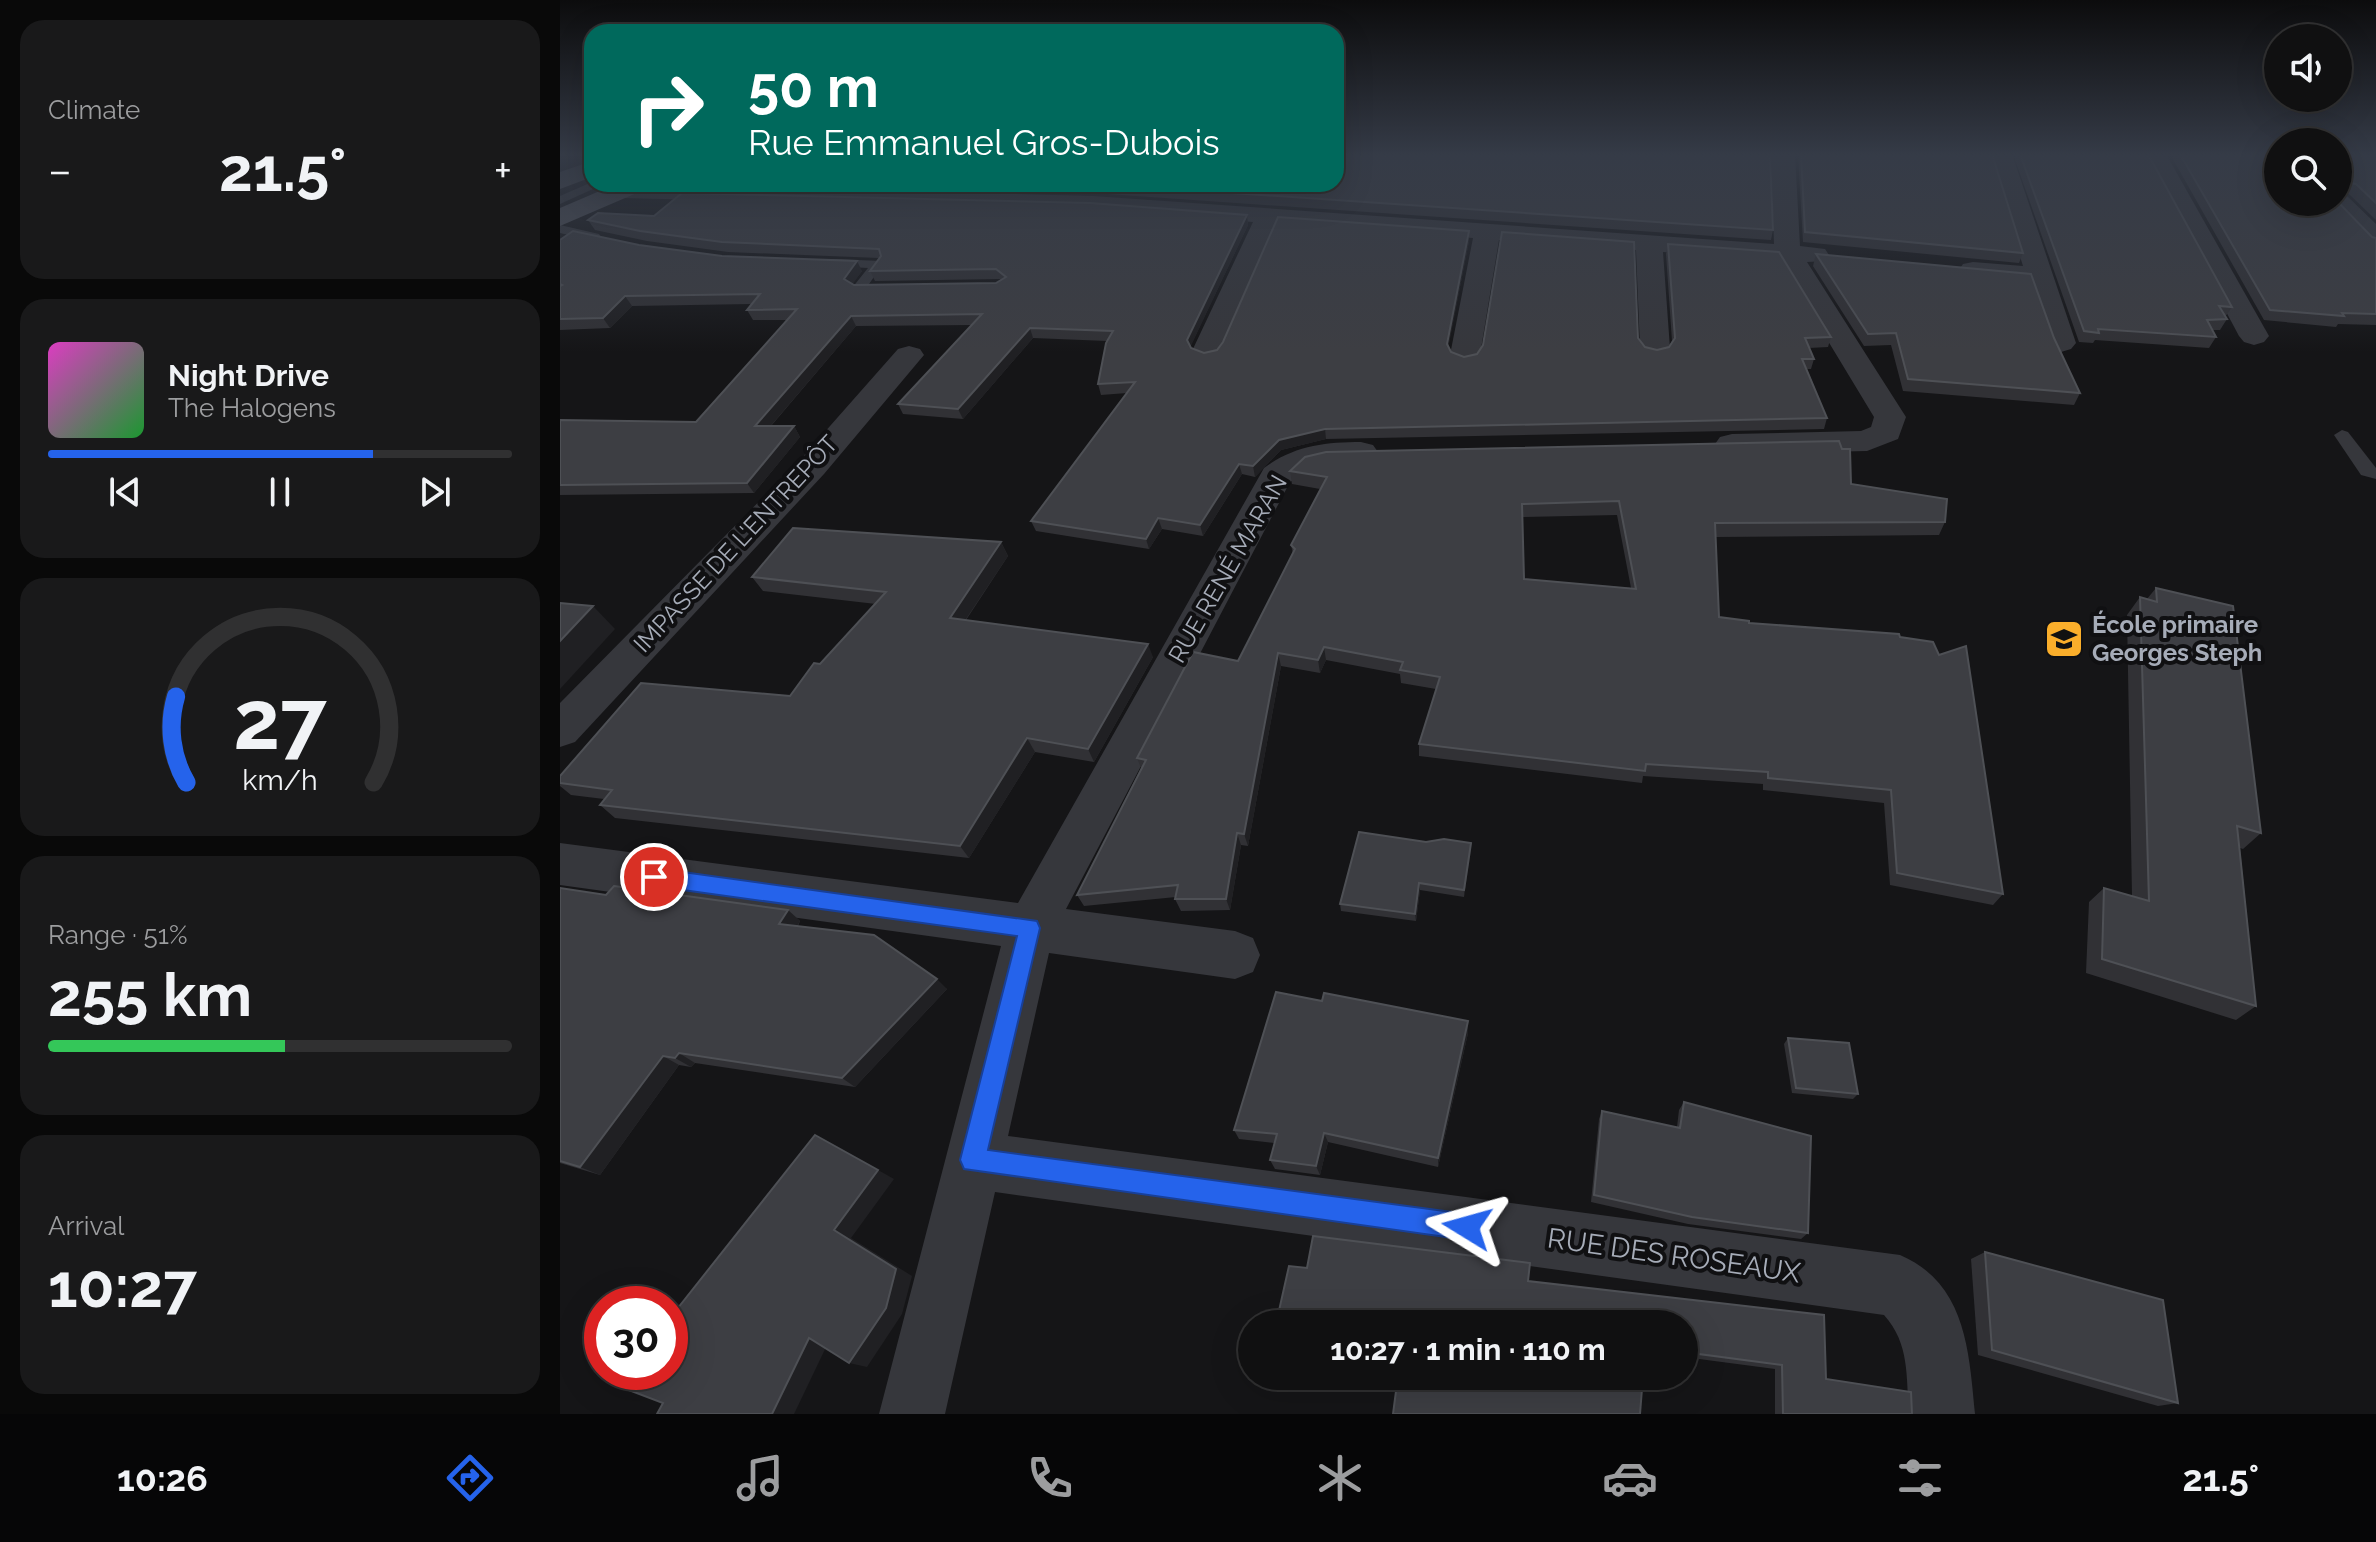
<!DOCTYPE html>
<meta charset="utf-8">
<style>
:root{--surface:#101011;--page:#19191a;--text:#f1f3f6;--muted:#9c9d9f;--line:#303031;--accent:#2563eb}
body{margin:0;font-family:Raleway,sans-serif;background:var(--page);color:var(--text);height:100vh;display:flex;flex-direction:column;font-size:30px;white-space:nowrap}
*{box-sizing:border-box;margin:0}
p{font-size:26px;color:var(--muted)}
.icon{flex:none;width:44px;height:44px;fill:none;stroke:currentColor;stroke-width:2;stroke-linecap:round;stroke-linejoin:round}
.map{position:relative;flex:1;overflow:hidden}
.sheet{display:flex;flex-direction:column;gap:20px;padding:20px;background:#090909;width:560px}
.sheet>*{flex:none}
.banner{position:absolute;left:24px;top:24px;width:760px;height:168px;border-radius:24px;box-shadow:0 8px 32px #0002,0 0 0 2px var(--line);background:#00695c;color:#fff;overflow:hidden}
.controls{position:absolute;left:1704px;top:24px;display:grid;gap:16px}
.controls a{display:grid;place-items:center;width:88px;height:88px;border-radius:50%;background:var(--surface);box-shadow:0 8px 32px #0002,0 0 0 2px var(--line);font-size:40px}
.speed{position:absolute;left:24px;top:1286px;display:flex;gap:16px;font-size:40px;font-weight:700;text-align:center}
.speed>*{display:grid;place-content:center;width:104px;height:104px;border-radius:50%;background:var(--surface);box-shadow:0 8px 32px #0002,0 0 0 2px var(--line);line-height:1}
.speed .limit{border:12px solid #d22;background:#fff;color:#111}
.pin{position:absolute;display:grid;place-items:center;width:68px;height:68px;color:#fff;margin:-34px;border:4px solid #fff;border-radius:50%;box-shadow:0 2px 8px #0007}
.me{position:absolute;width:88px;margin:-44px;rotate:278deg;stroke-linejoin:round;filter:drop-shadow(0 0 6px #0008)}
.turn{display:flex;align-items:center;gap:28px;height:168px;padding:0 32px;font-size:36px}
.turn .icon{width:104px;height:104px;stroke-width:2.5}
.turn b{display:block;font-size:56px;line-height:68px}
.big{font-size:60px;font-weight:700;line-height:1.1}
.sheet .card{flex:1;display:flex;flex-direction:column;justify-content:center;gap:12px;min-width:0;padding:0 28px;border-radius:24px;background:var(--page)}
.sheet .dial{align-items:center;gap:0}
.dial svg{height:208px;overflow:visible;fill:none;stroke:var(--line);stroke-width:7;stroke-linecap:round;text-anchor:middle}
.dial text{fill:var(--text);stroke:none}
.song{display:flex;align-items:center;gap:24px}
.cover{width:96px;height:96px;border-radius:12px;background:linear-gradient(135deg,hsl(310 70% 55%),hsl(130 70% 35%))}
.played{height:8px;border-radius:4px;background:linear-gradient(90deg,var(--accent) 70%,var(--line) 70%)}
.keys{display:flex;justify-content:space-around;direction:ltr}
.heat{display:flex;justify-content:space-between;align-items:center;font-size:44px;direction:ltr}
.charge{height:12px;border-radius:6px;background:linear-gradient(90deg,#34c759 51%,var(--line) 0)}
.trip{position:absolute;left:678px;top:1310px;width:460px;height:80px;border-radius:40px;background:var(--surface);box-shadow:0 8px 32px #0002,0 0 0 2px var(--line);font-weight:700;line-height:80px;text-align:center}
.tab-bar{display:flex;height:128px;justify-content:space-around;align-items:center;background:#060607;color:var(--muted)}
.tab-bar .icon{width:56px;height:56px}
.tab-bar .active{color:var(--accent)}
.tab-bar b{font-size:36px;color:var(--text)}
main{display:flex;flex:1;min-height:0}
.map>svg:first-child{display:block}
</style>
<main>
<section class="sheet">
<div class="card"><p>Climate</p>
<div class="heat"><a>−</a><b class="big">21.5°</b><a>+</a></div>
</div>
<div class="card">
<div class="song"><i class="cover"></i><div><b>Night Drive</b><p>The Halogens</p></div></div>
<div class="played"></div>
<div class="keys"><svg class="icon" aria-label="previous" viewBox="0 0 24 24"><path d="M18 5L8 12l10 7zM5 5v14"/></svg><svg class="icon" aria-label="pause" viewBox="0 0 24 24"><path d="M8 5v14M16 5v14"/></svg><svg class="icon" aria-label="next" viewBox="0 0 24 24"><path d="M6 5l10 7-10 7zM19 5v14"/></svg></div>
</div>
<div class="card dial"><svg viewBox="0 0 100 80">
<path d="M14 69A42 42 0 1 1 86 69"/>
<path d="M14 69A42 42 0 0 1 10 36" stroke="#2563eb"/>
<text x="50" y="56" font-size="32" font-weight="700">27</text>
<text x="50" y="72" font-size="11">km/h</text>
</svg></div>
<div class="card"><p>Range · 51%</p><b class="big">255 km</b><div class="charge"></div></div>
<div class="card"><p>Arrival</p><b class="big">10:27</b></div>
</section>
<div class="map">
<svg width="1816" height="1414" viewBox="0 0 1816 1414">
<rect width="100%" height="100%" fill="#151517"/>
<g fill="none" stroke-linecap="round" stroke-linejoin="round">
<g fill="#36373c" fill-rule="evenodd">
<path d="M32 182 44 184 0 204V196Z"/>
<path d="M0 225 39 234 41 237 35 241 0 233Z"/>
<path d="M273 259 322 261 323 264 309 284H320L327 288 320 292 294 291 292 288 308 268 268 266V260Z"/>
<path d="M1782 430 1788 432 1816 468V479L1801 475 1774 435Z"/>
</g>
<g fill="#36373c" fill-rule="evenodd">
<path d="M1211 154H1235L1240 246 1265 249 1269 255 1265 261 1247 262 1346 417 1338 439 1307 451 1172 454 1160 451 1155 444 1160 437 1172 434 1301 431 1311 427 1314 417 1219 260 1103 252 1110 348 1106 354 1095 357 1084 354 1080 348 1076 250 939 240 920 355 916 361 905 364 894 361 890 355 913 238 718 224 662 351 658 357 647 360 636 357 632 351 693 222 533 210 63 198 54 196 51 191 54 186 76 184 533 196 1214 244Z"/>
<path d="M1428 154H1452L1516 343 1511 349 1501 352 1491 349 1486 343 1468 283 1403 276 1399 270 1403 264 1413 262 1463 266Z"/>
<path d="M1582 154H1606L1709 336 1704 342 1694 345 1684 342 1679 336Z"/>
<path d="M1778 194 1787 196 1816 224V247L1807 245 1769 206 1766 202H1778Z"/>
<path d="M349 346 360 349 364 355 264 474 15 742 0 747V703L240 460 338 349Z"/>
<path d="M801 442 813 445 818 452 813 459 760 465 730 482 506 909 675 931 693 938 700 955 693 972 675 979 489 953 448 1136 1340 1255C1406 1283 1409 1351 1415 1414H1349C1346 1376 1350 1344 1324 1315L435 1192 385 1414H319L441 946 0 885V843L458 903 704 468C733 446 765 442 801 442Z"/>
</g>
<g fill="#52545b" fill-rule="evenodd">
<path d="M32 161V177L0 189V172Z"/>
<path d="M56 184H90L86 189 0 226V208Z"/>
</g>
</g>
<g fill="#313135" fill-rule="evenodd">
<path d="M1238 154H1432L1463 253 1459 263 1243 242Z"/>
<path d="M1453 154H1588L1672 307 1665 317 1667 319 1660 330H1652L1656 337 1649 348 1535 340 1533 343 1519 342Z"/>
<path d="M1610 154H1718L1812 237 1816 238V325L1778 324 1776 327 1704 320Z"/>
<path d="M1778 154H1816V220L1789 194 1779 192 1778 194Z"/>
<path d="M148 184H776L1213 230 1211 240 533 193Z"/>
<path d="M687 215 688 225 630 347 631 348 644 353 657 350 909 241 888 347 891 352 904 357 1078 338 1085 347 1097 350 1109 347 1112 341 1106 254 1108 244 1271 337 1268 347 1249 348 1254 359 1251 369H1247L1267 418 1264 429 766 439 721 450 695 477 682 474 643 536 602 529 589 549 476 531 471 521 567 393 541 395 538 384 547 341 473 338 403 419 343 414 338 404 412 325 296 326 211 426H234L240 437 194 493 0 495V420L136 422 228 320H193L187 310 191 304 72 306 50 328 0 330V240L79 245 162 256 302 271 292 284 294 285 436 283 441 280 440 279 315 281 310 271 319 258 168 252 87 241 35 230 28 220 94 216Z"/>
<path d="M1256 254 1494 338 1520 393 1514 405 1343 391 1331 345 1304 346 1253 266Z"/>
<path d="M730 471 1291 484 1385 522 1379 535 1156 537 1159 617 1189 623 1340 637 1443 894 1433 905 1330 885 1324 803 1203 790V784L1083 776 1082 783 859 756V744L876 689 841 683 840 674 766 660 760 673 721 666 688 846 681 845 670 910 621 911 615 899 616 897 524 906 517 895 581 768 577 758 678 661 733 554 731 545 760 489 732 484ZM1057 515 1071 588 964 579 962 517Z"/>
<path d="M441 542 448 556 406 620 593 657 534 762 475 752 409 858 55 818 40 805 44 799 11 795 0 786V776L230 696 316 604 203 591 192 577Z"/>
<path d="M1596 588 1701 833 1683 849 1680 848 1696 1006 1676 1020 1526 973 1529 902 1544 888 1572 896 1567 615 1580 597 1587 599Z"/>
<path d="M866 842 911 843 904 897 860 890 856 921 781 911 780 904Z"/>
<path d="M0 888 46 895 228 910 240 921 238 926 387 989 295 1087 135 1063 131 1067 119 1065 40 1175 0 1163Z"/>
<path d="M908 1033 878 1167 768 1142 760 1175 715 1169 710 1160 715 1143 679 1139 674 1130Z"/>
<path d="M1228 1038 1298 1094 1293 1099 1232 1093 1224 1044Z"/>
<path d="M1124 1102 1248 1233 1241 1239 1128 1224 1031 1202 1039 1119 1042 1111 1117 1127 1119 1110Z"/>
<path d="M753 1236 970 1263 968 1281 1264 1315 1266 1379 1351 1392 1352 1414H1215V1369L1124 1357V1324H716L729 1266 747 1268Z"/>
<path d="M1425 1252 1618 1403 1598 1406 1418 1355 1411 1259Z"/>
</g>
<g fill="#202023">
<path d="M687 215 688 225 629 350 627 340Z"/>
<path d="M909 231V241L887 354V344Z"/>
<path d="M297 261 302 271 289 289 284 279Z"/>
<path d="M65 296 72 306 50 328 43 318Z"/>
<path d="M291 316 296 326 202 436 195 426Z"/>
<path d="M470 328 473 338 403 419 398 409Z"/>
<path d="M234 426 240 437 194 493 187 483Z"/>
<path d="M765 429 766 439 721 450 695 477 693 466 719 440Z"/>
<path d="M679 464 682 474 643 536 640 525Z"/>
<path d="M598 518 602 529 589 549 586 539Z"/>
<path d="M441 542 448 556 398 631 390 618Z"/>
<path d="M33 606 55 629 0 689V641Z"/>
<path d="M588 644 593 657 534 762 528 749Z"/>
<path d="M764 647 766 660 760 673 758 660Z"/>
<path d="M718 653 721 666 688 846 684 834Z"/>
<path d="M467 738 475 752 409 858 400 846Z"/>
<path d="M677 833 681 845 670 910 666 899Z"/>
<path d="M911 843V850L904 897V890Z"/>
<path d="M859 883 860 890 856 921 855 914Z"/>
<path d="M228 910 240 921 232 935 219 924Z"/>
<path d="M377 979 387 989 295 1087 282 1078Z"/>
<path d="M908 1021V1033L878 1167V1158Z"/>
<path d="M119 1053 135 1063 131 1067 115 1058Z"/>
<path d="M103 1056 119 1065 40 1175 20 1167Z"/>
<path d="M764 1133 768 1142 760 1175 756 1166Z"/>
<path d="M318 1170 334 1179 291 1238 352 1276 342 1314 307 1367 289 1363 274 1230Z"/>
<path d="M249 1338 268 1343 234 1414H212Z"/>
</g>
<g fill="#3d3e43" stroke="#4e5055" stroke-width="2" fill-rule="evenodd">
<path d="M776 154H1210L1213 230 540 184H776Z"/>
<path d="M1241 154H1432L1463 253 1245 232Z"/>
<path d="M1460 154H1588L1672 307 1659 306 1667 319 1647 320 1656 337 1538 329 1539 333 1524 331Z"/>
<path d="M1620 154H1718V202H1778L1812 237 1816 238V314L1782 313 1784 316 1710 310Z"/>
<path d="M1778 154H1816V203L1796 184 1782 182 1781 189 1778 190Z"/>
<path d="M122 193 530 203 687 215 627 340 631 348 644 353 657 350 663 342 718 217 909 231 887 344 891 352 904 357 917 354 923 345 942 232 1074 242 1078 338 1085 347 1097 350 1109 347 1115 338 1108 244 1219 252 1271 337 1245 338 1254 359H1242L1267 418 765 429 719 440 693 466 679 464 640 525 598 518 586 539 471 521 575 382 538 384 546 343 553 331 470 328 398 409 338 404 422 314 291 316 195 426H234L187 483 0 485V420L136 422 237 309 187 310 200 294 65 296 43 318 0 319V286L2 285 0 284V240L13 231 79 245 162 256 297 261 284 279 294 285 436 283 446 277 436 269 310 271 321 256 319 249 162 242 80 231 28 220 38 213 94 216Z"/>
<path d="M1256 254 1471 274 1494 338 1520 393 1348 379 1336 333 1308 334Z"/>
<path d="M1279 441 1282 449H1290L1291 484 1387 499 1385 522 1155 523 1159 617 1189 621V623L1339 634 1340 637 1373 642 1379 655 1406 646 1443 894 1337 873 1331 790 1208 778V772L1086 764 1085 771 859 744 880 677 840 670 843 662 764 647 758 660 718 653 684 834 677 833 666 899H615L618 885 517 895 586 760 577 758 633 652 678 661 735 549 731 545 767 477 730 471 745 457 766 452ZM1059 501 1076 589 964 579 962 504Z"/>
<path d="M233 528 441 542 390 618 588 644 528 749 467 738 400 846 40 805 52 790 0 783V776L81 683 230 696 254 663 260 664 326 592 192 577Z"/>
<path d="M1596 588 1673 606 1701 833 1677 826 1696 1006 1542 959 1544 888 1589 901 1580 597 1597 602Z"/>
<path d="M0 603 33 606 0 641Z"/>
<path d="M799 832 866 842 884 839 911 843 904 890 859 883 855 914 780 904Z"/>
<path d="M54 886 228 910 219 924 314 935 377 979 282 1078 119 1053 115 1058 103 1056 20 1167 0 1161V888L46 895Z"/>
<path d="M716 992 762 1001 764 993 908 1021 878 1158 764 1133 756 1166 710 1160 717 1134 674 1130Z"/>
<path d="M1228 1038 1289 1043 1298 1094 1236 1088Z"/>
<path d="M1124 1102 1251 1136 1248 1233 1132 1217 1034 1195 1042 1111 1120 1128Z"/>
<path d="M255 1135 318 1170 274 1230 336 1269 326 1308 289 1363 249 1338 212 1414H97L103 1403 53 1384 62 1372H110V1318Z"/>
<path d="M753 1236 970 1263 968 1281 1264 1315 1266 1379 1351 1392 1352 1414H1223L1222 1365 1124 1352V1324H716L729 1266 747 1268Z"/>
<path d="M1425 1252 1603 1300 1618 1403 1432 1350Z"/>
<path d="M838 1376H1083L1080 1414H833Z"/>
</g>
<linearGradient id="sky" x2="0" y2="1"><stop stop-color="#0c0c0d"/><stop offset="0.44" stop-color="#353b47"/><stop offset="1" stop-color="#353b47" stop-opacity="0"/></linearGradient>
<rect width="1816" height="352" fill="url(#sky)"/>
<path fill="#2563eb" stroke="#184099" stroke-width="2" d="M94 868 477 921 480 928 428 1150 907 1214 916 1218 920 1227 916 1237 907 1240 404 1169 400 1160 457 936 94 886 87 883 84 877 87 871Z"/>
<defs>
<g id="school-square" transform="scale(2)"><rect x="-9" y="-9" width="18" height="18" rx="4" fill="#faae2b" stroke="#101012"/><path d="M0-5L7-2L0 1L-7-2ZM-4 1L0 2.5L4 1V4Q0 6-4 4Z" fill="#111"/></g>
</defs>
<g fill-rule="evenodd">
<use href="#school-square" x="1504" y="639"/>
</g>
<g text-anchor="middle" stroke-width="8" stroke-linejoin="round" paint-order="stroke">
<g font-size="24" fill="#a6acb8" stroke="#101012">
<text transform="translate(176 544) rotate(-47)" y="8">IMPASSE DE L'ENTREPÔT</text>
<text transform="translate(668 569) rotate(-60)" y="8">RUE RENÉ MARAN</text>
</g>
<g font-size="24" font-weight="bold" fill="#a6acb8" stroke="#101012" text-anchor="start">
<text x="1532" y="633">École primaire<tspan x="1532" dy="28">Georges Steph</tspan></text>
</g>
<g font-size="28" fill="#a6acb8" stroke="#101012">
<text transform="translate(1114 1255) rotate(8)" y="10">RUE DES ROSEAUX</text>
</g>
</g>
</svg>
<div class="controls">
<a><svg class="icon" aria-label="sound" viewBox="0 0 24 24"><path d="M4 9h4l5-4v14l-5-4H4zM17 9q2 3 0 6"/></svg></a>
<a><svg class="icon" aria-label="search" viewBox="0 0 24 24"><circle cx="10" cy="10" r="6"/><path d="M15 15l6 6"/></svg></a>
</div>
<div class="speed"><div class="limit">30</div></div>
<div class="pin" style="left:94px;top:877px;background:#d93025"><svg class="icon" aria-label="arrive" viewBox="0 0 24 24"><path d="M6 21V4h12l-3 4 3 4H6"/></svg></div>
<svg class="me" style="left:907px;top:1227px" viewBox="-20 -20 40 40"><path d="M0-17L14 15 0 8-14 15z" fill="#2563eb" stroke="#fff" stroke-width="4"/></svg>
<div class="trip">10:27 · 1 min · 110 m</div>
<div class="banner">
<div class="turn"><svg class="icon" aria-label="right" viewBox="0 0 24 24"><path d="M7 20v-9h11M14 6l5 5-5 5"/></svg><div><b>50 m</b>Rue Emmanuel Gros-Dubois</div></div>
</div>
</div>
</main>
<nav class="tab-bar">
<b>10:26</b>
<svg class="icon active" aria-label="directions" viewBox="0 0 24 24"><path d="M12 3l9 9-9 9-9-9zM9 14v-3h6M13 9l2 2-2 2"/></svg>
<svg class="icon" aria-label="music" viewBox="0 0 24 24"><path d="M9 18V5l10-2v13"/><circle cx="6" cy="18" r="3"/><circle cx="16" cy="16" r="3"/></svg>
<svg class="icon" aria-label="phone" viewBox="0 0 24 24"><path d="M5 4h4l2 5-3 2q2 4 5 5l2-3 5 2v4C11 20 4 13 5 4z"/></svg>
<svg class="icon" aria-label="climate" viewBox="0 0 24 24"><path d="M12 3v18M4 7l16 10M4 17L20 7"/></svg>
<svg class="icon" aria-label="car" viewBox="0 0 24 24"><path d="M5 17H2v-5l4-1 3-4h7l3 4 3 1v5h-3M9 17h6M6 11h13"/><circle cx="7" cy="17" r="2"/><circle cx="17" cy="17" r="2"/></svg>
<svg class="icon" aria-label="filters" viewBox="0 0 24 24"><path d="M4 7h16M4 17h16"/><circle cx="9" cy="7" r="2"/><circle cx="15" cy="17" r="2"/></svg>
<b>21.5°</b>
</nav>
